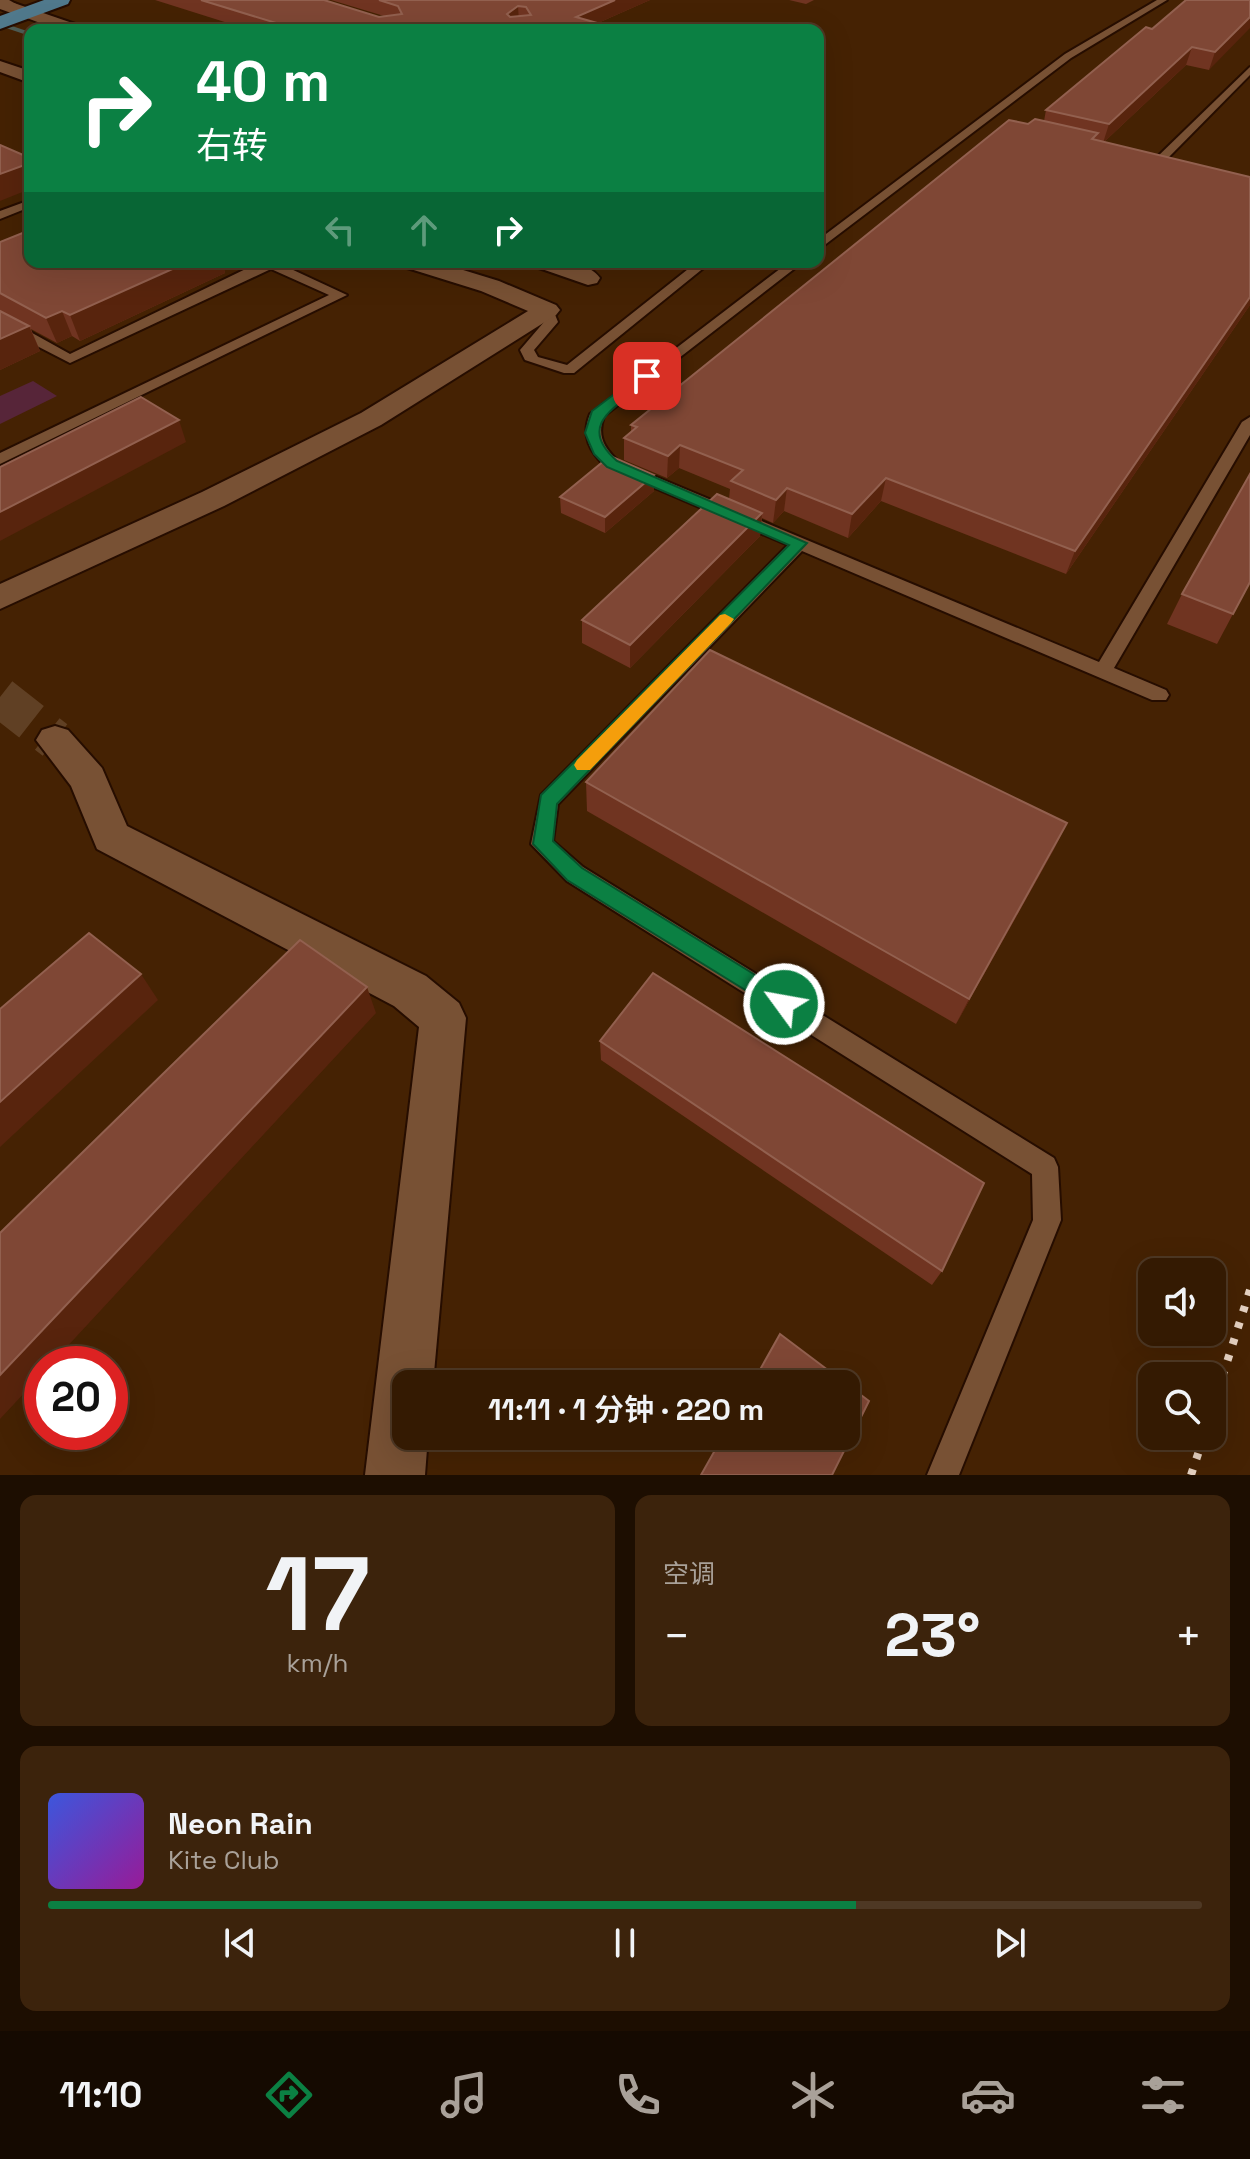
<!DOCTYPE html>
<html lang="zh">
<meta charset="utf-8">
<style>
:root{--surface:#341a02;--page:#3c230c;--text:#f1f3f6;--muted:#a9a199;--line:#4e3824;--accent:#0b8043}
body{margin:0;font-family:"Space Grotesk","Noto Sans SC",sans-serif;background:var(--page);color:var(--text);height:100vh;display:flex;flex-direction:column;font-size:30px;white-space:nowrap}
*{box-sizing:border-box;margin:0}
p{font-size:26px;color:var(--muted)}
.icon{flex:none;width:44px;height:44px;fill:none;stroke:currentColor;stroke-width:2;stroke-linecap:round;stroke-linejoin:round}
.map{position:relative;height:1475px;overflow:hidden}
.side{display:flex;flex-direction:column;gap:20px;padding:20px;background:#1d0e01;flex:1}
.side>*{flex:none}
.guide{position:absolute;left:24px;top:24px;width:800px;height:244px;border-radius:16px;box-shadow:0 8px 32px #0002,0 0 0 2px var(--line);background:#0b8043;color:#fff;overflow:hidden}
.tools{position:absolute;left:1138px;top:1258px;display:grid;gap:16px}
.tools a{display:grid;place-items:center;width:88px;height:88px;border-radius:16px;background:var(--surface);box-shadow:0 8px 32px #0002,0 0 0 2px var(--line);font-size:40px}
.speed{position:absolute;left:24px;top:1346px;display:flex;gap:16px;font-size:40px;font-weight:700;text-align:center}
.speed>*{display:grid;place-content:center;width:104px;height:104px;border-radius:50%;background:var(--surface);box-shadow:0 8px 32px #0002,0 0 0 2px var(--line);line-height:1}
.speed .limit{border:12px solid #d22;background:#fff;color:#111}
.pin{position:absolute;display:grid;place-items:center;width:68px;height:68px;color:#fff;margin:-34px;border-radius:16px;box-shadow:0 4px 12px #0006}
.me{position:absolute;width:88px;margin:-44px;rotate:302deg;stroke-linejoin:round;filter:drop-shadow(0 0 6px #0008)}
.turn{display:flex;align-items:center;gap:28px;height:168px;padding:0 40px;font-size:36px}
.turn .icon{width:104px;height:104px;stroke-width:2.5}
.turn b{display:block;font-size:56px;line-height:68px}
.lanes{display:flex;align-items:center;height:76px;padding:0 40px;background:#0003;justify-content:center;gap:40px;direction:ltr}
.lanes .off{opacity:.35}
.big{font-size:60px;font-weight:600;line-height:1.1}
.side .card{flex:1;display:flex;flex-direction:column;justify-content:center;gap:12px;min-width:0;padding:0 28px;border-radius:16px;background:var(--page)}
.side .dial{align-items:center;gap:0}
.dial b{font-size:104px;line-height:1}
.song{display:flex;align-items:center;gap:24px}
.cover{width:96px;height:96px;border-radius:12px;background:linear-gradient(135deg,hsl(230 70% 55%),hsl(300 70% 35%))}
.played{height:8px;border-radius:4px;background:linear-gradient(90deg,var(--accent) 70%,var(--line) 70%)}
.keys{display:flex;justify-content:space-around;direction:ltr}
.heat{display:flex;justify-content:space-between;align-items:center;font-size:44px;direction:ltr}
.side .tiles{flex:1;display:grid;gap:20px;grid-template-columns:1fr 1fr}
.card:last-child{grid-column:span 2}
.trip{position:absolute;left:392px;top:1370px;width:468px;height:80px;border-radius:16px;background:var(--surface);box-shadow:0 8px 32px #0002,0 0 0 2px var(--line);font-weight:600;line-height:80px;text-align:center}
.dock{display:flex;height:128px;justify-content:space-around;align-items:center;background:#150a01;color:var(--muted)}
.dock .icon{width:56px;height:56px}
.dock .on{color:var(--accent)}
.dock b{font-size:36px;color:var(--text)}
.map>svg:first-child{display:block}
</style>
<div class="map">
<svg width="1250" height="1475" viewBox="0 0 1250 1475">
<rect width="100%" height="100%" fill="#452203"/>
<path fill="#572539" d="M33 381 57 396 0 424V396Z"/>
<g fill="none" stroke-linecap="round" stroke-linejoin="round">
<path fill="#4d5c54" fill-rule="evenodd" d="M0 22 30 32V36L0 26Z"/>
<path stroke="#604024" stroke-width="40" stroke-dasharray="40 20" stroke-linecap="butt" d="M0 697 55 740"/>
<g stroke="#260d00" stroke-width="4">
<g id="lane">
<path d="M1157 0H1167L1071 58 818 250V240L1065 54Z"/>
<path d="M1250 67V75L1162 164H1154V160Z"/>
<path d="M30 200V207L0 219V211Z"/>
<path d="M260 262H276L347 295 0 464V453L329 295 271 269 70 363 6 330V324H16L70 354Z"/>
<path d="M697 262H711L574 373H564L525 360 520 350 544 322 542 307H552L558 322 534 350 538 357 567 365Z"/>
<path d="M789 262H803L604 416C597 435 603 447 618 461L1099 662 1242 422 1250 417V435L1114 668 1166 690 1169 695 1166 700H1152L802 551 558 804 553 841 583 867 1054 1158 1058 1167 1061 1220 959 1475H927L1033 1220 1032 1174 567 881 531 844 541 795 788 545 606 467C590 452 581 436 590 414Z"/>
</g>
</g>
<g stroke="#260d00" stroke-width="4">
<g id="street">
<path d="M14 3 81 26 83 30H59L8 11V5Z"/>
<path d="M0 61 30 71V83L0 72Z"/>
<path d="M400 262H437L499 281 556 305 560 310 556 315 381 425 224 506 0 609V584L202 492 361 413 528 311 481 291 404 267Z"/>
<path d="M532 262C553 262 586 259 600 278L597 283 588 285 536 267Z"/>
<path d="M55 726 68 730 102 768 127 826 426 976 459 1003 466 1018 433 1384H406V1436H428L425 1475H365L419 1027 394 1006 97 849 71 786 36 740 42 730Z"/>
</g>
</g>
<g stroke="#260d00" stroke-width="4">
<path id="secondary" d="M0 0H9L23 8 21 12 14 14 0 9Z"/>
</g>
<g stroke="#260d00" stroke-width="4">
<path id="primary" d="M44 0H70L68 4 0 29V16Z"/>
</g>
<use href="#lane" fill="#785134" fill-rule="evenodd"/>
<use href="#street" fill="#785134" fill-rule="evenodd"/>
<use href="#secondary" fill="#785134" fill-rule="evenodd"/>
<use href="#primary" fill="#50798c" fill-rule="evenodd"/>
<g stroke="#e6d2c2" stroke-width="8" stroke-dasharray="6 11" stroke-linecap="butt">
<path d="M1212 1409 1250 1290"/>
<path d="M1191 1475 1204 1436"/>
</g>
</g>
<g fill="#703421">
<path d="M155 0H324L379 17 384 16 331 0H650L598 23 622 30H250Z"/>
<path d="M789 0H814L806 4Z"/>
<path d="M1250 0 1209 70 1186 65 1104 142 1250 177V305L1066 574 881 501 848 538 784 511 773 523 762 518 760 536 630 668 582 643V620L729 499 730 489 679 468 667 478 624 460V438L631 432V425L1028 124 1044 121 1046 110 1152 29Z"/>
<path d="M0 242 30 262H222L225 273 80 341 72 336 57 343 31 329 40 351 0 370Z"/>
<path d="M654 475V491L605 533 561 513 560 497Z"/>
<path d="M1182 594 1233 614 1217 644 1167 624Z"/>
<path d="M586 782 1067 823 1053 851 956 1024 587 811Z"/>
<path d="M600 1041 942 1271 932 1285 601 1060Z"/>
</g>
<g fill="#58240d">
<path d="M615 0H650L582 30 576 17Z"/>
<path d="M518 6 519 22 508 30 507 14Z"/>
<path d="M1250 17V28L1209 70 1215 52Z"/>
<path d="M1192 47 1186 65 1103 143 1109 124Z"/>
<path d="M30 163V189L0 201V174Z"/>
<path d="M188 262H222L225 273 80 341 70 315Z"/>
<path d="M1250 297V305L1066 574 1075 551Z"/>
<path d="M62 311 72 336 57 343 46 318Z"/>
<path d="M29 326 40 351 0 370V339Z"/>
<path d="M179 420 186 442 0 541V512Z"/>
<path d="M680 445 679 468 667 478 668 456Z"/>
<path d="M654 475V491L605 533V517Z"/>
<path d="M886 478 881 501 848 538 852 514Z"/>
<path d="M787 488 784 511 773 523 776 500Z"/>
<path d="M762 513 760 536 630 668V645Z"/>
<path d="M1067 823 1053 851 956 1024 969 999Z"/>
<path d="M141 974 158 1000 0 1147V1102Z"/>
<path d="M367 987 376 1013 51 1364H42V1374L0 1419V1375Z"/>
</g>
<g fill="#7f4735" stroke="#92604f" stroke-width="2" fill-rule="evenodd">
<path d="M201 0H324L379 17 402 14 398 6 379 0H615L576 17 622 30H299ZM518 6 526 7 531 15 510 17 507 14Z"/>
<path d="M1186 0H1250V17L1215 52 1192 47 1109 124 1046 110 1146 27 1152 29Z"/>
<path d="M1035 119 1098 133 1092 139 1250 177V297L1075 551 886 478 852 514 787 488 776 500 731 481 743 470 680 445 668 456 624 438 637 427 631 425 1009 120 1028 124Z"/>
<path d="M0 145 30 158V163L0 174Z"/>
<path d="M30 230V262H188L70 315 62 311 46 318 0 293V242Z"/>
<path d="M0 311 29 326 0 339Z"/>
<path d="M141 397 179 420 0 512V467Z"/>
<path d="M610 456 654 475 605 517 560 497Z"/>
<path d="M1250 474V582L1233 614 1182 594Z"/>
<path d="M717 494 762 513 630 645 582 620Z"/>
<path d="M710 650 1067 823 969 999 586 782Z"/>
<path d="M89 933 141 974 0 1102V1009Z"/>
<path d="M300 940 367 987 0 1375V1233Z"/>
<path d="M653 973 984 1183 942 1271 600 1041Z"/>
<path d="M780 1334 869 1401 832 1475H701L723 1436H846V1384H752Z"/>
</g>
<path fill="#0b8043" stroke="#07532c" stroke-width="2" d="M642 373 654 376C629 402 570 420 617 461L807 543 557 804 553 841 582 868 791 997 795 1004 791 1011 784 1014 567 880 533 844 541 795 789 545 607 467 594 454 585 433 592 411Z"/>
<path fill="#f59e0b" d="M725 614 734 619 731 623 590 770H577L574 765 577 760 720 615Z"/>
</svg>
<div class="tools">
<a><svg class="icon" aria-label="sound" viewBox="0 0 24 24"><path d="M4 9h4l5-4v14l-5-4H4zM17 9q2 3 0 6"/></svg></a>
<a><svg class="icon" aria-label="search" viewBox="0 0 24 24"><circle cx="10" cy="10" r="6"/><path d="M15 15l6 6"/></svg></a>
</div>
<div class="speed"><div class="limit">20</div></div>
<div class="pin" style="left:647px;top:376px;background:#d93025"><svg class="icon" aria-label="arrive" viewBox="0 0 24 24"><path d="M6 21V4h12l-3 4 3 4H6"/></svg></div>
<svg class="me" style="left:784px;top:1004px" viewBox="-20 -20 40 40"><circle r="17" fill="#0b8043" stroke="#fff" stroke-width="3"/><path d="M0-11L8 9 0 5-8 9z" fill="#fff"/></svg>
<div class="trip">11:11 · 1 分钟 · 220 m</div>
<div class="guide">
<div class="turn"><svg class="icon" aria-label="right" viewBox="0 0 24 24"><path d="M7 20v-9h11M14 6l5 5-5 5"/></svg><div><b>40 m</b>右转</div></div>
<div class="lanes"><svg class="icon off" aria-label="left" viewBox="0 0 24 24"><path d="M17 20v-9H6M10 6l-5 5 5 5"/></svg><svg class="icon off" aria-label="ahead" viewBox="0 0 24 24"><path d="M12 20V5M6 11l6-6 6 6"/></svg><svg class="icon" aria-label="right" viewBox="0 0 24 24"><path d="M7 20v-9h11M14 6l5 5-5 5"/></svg></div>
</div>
</div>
<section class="side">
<div class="tiles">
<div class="card dial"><b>17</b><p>km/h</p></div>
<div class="card"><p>空调</p>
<div class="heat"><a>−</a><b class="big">23°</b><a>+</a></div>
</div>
<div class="card">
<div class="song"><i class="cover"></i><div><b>Neon Rain</b><p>Kite Club</p></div></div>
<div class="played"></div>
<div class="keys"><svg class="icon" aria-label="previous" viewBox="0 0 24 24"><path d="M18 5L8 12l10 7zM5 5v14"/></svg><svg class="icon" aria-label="pause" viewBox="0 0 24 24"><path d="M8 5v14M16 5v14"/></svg><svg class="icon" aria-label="next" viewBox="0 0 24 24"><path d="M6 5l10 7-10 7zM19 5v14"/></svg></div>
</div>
</div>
</section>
<nav class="dock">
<b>11:10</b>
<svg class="icon on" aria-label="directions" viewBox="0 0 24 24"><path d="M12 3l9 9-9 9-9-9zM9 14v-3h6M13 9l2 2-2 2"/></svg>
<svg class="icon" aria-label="music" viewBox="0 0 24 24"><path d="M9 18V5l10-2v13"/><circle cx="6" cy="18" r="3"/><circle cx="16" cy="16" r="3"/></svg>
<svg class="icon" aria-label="phone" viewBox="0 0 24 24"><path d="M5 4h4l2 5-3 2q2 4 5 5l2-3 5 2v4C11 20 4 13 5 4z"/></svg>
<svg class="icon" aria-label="climate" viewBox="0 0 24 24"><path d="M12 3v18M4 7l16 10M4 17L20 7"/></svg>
<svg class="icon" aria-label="car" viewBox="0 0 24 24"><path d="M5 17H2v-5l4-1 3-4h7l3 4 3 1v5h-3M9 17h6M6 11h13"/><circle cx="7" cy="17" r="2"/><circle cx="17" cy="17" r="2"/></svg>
<svg class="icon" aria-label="filters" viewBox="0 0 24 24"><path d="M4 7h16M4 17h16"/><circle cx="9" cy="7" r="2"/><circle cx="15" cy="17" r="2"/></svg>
</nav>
